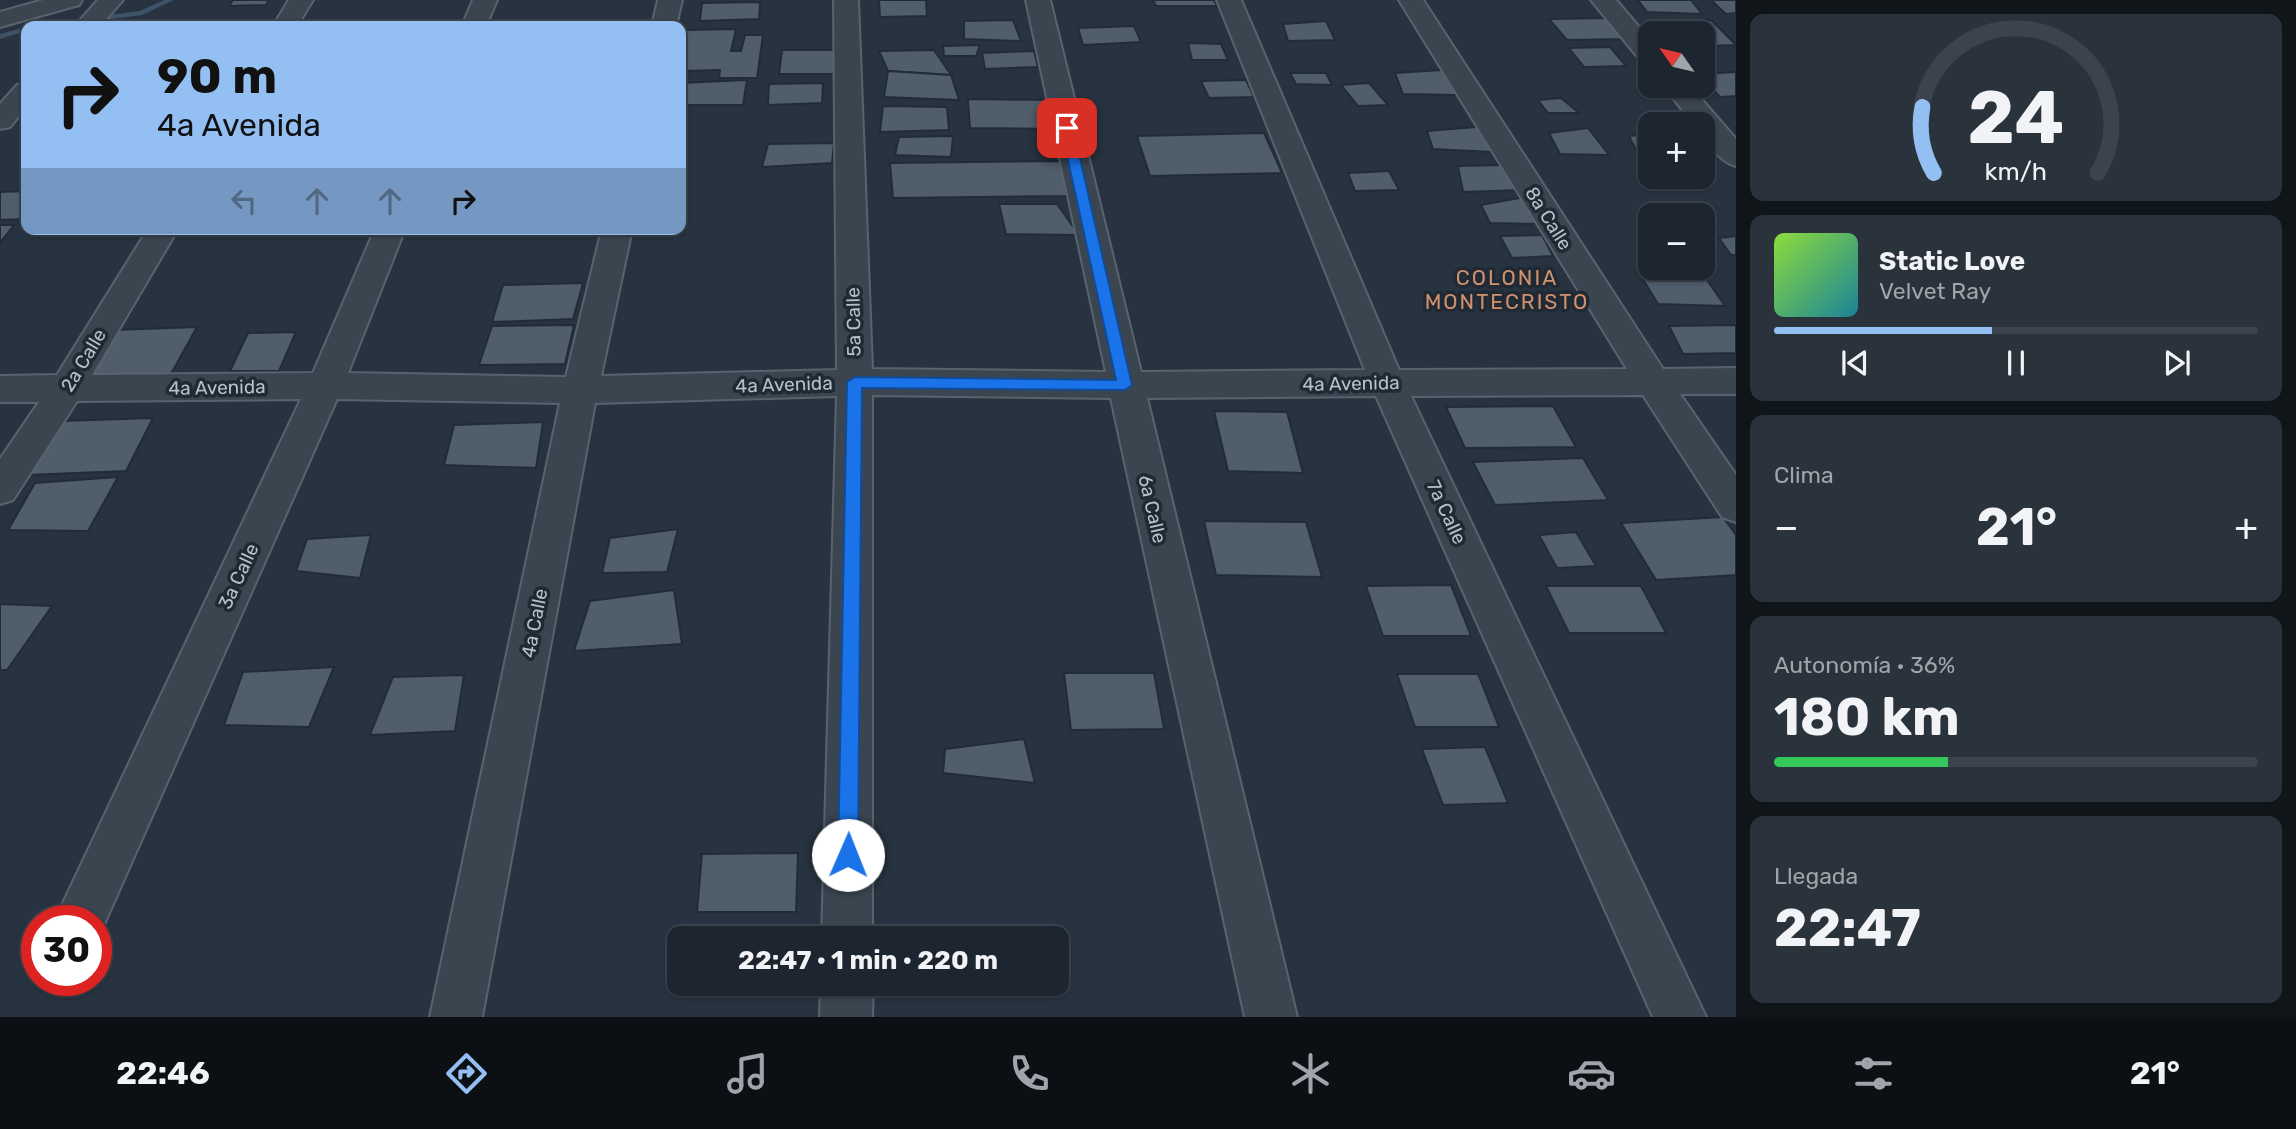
<!DOCTYPE html>
<html lang="es">
<meta charset="utf-8">
<style>
:root{--surface:#1d2630;--page:#2a323c;--text:#f1f3f6;--muted:#a0a5ab;--line:#3b434c;--accent:#93bff3}
body{margin:0;font-family:Rubik,sans-serif;background:var(--page);color:var(--text);height:100vh;display:flex;flex-direction:column;font-size:26px;white-space:nowrap}
*{box-sizing:border-box;margin:0}
p{font-size:23px;color:var(--muted)}
.icon{flex:none;width:38px;height:38px;fill:none;stroke:currentColor;stroke-width:2;stroke-linecap:round;stroke-linejoin:round}
.map{position:relative;flex:1;overflow:hidden}
.panel{display:flex;flex-direction:column;gap:14px;padding:14px;background:#10151a;width:560px}
.panel>*{flex:none}
.banner{position:absolute;left:21px;top:21px;width:665px;height:214px;border-radius:14px;box-shadow:0 2px 5px #0004,0 0 0 2px var(--line);background:#93bff3;color:#111;overflow:hidden}
.needle{width:46px;rotate:304deg}
.tools{position:absolute;left:1638px;top:21px;display:grid;gap:14px}
.tools a{display:grid;place-items:center;width:77px;height:77px;border-radius:14px;background:var(--surface);box-shadow:0 2px 5px #0004,0 0 0 2px var(--line);font-size:35px}
.speed{position:absolute;left:21px;top:905px;display:flex;gap:14px;font-size:35px;font-weight:700;text-align:center}
.speed>*{display:grid;place-content:center;width:91px;height:91px;border-radius:50%;background:var(--surface);box-shadow:0 2px 5px #0004,0 0 0 2px var(--line);line-height:1}
.speed .limit{border:10px solid #d22;background:#fff;color:#111}
.pin{position:absolute;display:grid;place-items:center;width:60px;height:60px;color:#fff;margin:-30px;border-radius:14px;box-shadow:0 4px 10px #0006}
.me{position:absolute;width:77px;margin:-38px;rotate:1deg;stroke-linejoin:round;filter:drop-shadow(0 0 5px #0008)}
.turn{display:flex;align-items:center;gap:24px;height:147px;padding:0 21px;font-size:32px}
.turn .icon{width:91px;height:91px;stroke-width:2.5}
.turn b{display:block;font-size:49px;line-height:60px}
.lanes{display:flex;align-items:center;height:66px;padding:0 21px;background:#0003;justify-content:center;gap:35px;direction:ltr}
.lanes .off{opacity:.35}
.big{font-size:52px;font-weight:700;line-height:1.1}
.panel .card{flex:1;display:flex;flex-direction:column;justify-content:center;gap:10px;min-width:0;padding:0 24px;border-radius:14px;background:var(--page)}
.panel .dial{align-items:center;gap:0}
.dial svg{height:182px;overflow:visible;fill:none;stroke:var(--line);stroke-width:7;stroke-linecap:round;text-anchor:middle}
.dial text{fill:var(--text);stroke:none}
.song{display:flex;align-items:center;gap:21px}
.cover{width:84px;height:84px;border-radius:10px;background:linear-gradient(135deg,hsl(90 70% 55%),hsl(190 70% 35%))}
.played{height:7px;border-radius:4px;background:linear-gradient(90deg,var(--accent) 45%,var(--line) 45%)}
.keys{display:flex;justify-content:space-around;direction:ltr}
.heat{display:flex;justify-content:space-between;align-items:center;font-size:38px;direction:ltr}
.charge{height:10px;border-radius:5px;background:linear-gradient(90deg,#34c759 36%,var(--line) 0)}
.trip{position:absolute;left:667px;top:926px;width:402px;height:70px;border-radius:14px;background:var(--surface);box-shadow:0 2px 5px #0004,0 0 0 2px var(--line);font-weight:700;line-height:70px;text-align:center}
.dock{display:flex;height:112px;justify-content:space-around;align-items:center;background:#0c0f13;color:var(--muted)}
.dock .icon{width:49px;height:49px}
.dock .on{color:var(--accent)}
.dock b{font-size:32px;color:var(--text)}
main{display:flex;flex:1;min-height:0}
.map>svg:first-child{display:block}
</style>
<main>
<div class="map">
<svg width="1736" height="1017" viewBox="0 0 1736 1017">
<rect width="100%" height="100%" fill="#273340"/>
<g fill="none" stroke-linecap="round" stroke-linejoin="round">
<g fill="#3e5268" fill-rule="evenodd">
<path d="M164 0H174L142 15 58 26H38L42 24 140 11Z"/>
<path d="M26 27V31L0 39V34Z"/>
</g>
</g>
<g fill="#505e6b" stroke="#222c37" stroke-width="2">
<path d="M233 0H269L266 5 229 6Z"/>
<path d="M879 0H926L927 16 880 17Z"/>
<path d="M1153 0H1214L1217 6H1156Z"/>
<path d="M1638 0H1691L1702 14 1647 12Z"/>
<path d="M1711 0H1736V13L1726 14Z"/>
<path d="M760 2 759 19 700 21 702 3Z"/>
<path d="M1608 18 1626 39 1567 40 1549 19Z"/>
<path d="M1013 20 1021 41 964 39V21Z"/>
<path d="M1711 20 1736 45 1703 46V33H1664L1653 21Z"/>
<path d="M1326 21 1335 40 1288 41 1283 24Z"/>
<path d="M1134 26 1141 42 1083 45 1078 28Z"/>
<path d="M736 29 731 51H741L745 35H763L757 78H719L720 70 681 71 684 30Z"/>
<path d="M1188 43 1221 44 1228 60H1192Z"/>
<path d="M980 45 976 56H944L943 46Z"/>
<path d="M1610 47 1626 66 1584 67 1569 48Z"/>
<path d="M782 50H841L839 74H779Z"/>
<path d="M934 50 951 75 888 71 879 51Z"/>
<path d="M1034 51 1038 67 985 69 982 53Z"/>
<path d="M1442 70 1457 95 1403 94 1395 73Z"/>
<path d="M888 71 951 75 959 100 884 97Z"/>
<path d="M1736 72V96L1720 97 1703 79V74Z"/>
<path d="M1290 73H1326L1332 85 1296 84Z"/>
<path d="M747 80 743 105H681V83Z"/>
<path d="M1246 80 1254 97 1209 98 1201 81Z"/>
<path d="M823 83 822 103 768 105 769 84Z"/>
<path d="M1369 83 1388 105 1358 106 1341 85Z"/>
<path d="M1561 98 1579 113H1548L1538 100Z"/>
<path d="M968 99 1046 100 1056 129 970 128Z"/>
<path d="M883 106 947 107 949 130 880 132Z"/>
<path d="M1477 127 1492 152 1433 149 1427 131Z"/>
<path d="M1588 128 1609 155 1560 154 1549 133Z"/>
<path d="M1264 133 1282 173 1150 176 1137 136Z"/>
<path d="M1650 134V158H1640L1629 136Z"/>
<path d="M953 136 951 157 895 155 899 137Z"/>
<path d="M1703 136 1724 154 1703 155Z"/>
<path d="M834 143 832 163 762 167 768 144Z"/>
<path d="M1063 161 1071 196 893 198 890 163Z"/>
<path d="M1504 165 1521 190 1463 192 1458 166Z"/>
<path d="M1389 171 1399 190 1355 191 1348 173Z"/>
<path d="M26 191V219L0 220V192Z"/>
<path d="M1525 197 1540 224 1490 223 1481 205Z"/>
<path d="M999 204H1057L1079 235 1006 234Z"/>
<path d="M0 225H14L0 243Z"/>
<path d="M1542 235 1553 256 1512 258 1500 236Z"/>
<path d="M1736 236V255H1731L1719 238Z"/>
<path d="M1703 246 1715 267 1703 266Z"/>
<path d="M1702 273 1725 306 1658 304 1641 276Z"/>
<path d="M583 283 573 319 492 322 503 285Z"/>
<path d="M574 325 565 364 479 365 492 326Z"/>
<path d="M1736 325V353L1683 354 1669 326Z"/>
<path d="M197 327 171 374 88 375 114 330Z"/>
<path d="M296 332 279 371H230L248 333Z"/>
<path d="M1553 406 1576 447 1465 448 1446 407Z"/>
<path d="M1214 411 1287 412 1303 473 1228 471Z"/>
<path d="M153 418 126 471 26 475 61 421Z"/>
<path d="M543 422 536 468 444 465 454 425Z"/>
<path d="M1583 458 1608 500 1495 505 1473 462Z"/>
<path d="M118 477 88 531 8 530 35 483Z"/>
<path d="M1723 517 1736 535V575L1656 580 1621 523Z"/>
<path d="M1204 521 1306 522 1322 577 1216 575Z"/>
<path d="M678 529 667 572 602 573 610 538Z"/>
<path d="M1576 532 1596 566 1557 568 1539 535Z"/>
<path d="M371 535 360 578 296 571 307 539Z"/>
<path d="M1451 585 1471 636H1383L1366 586Z"/>
<path d="M1546 586H1641L1666 633H1569Z"/>
<path d="M674 590 682 644 574 651 590 601Z"/>
<path d="M0 604 52 606 7 670H0Z"/>
<path d="M334 667 309 727 224 725 243 672Z"/>
<path d="M1064 673H1154L1164 729 1071 730Z"/>
<path d="M1397 674H1478L1499 727H1415Z"/>
<path d="M464 675 455 731 370 735 393 677Z"/>
<path d="M1024 739 1035 783 943 773 945 749Z"/>
<path d="M1485 747 1508 803 1443 805 1422 749Z"/>
<path d="M798 853 796 912H697L702 854Z"/>
</g>
<g fill="none" stroke-linecap="round" stroke-linejoin="round">
<g stroke="#59636d" stroke-width="4">
<g id="minor">
<path d="M43 0H82L79 5 0 27V12Z"/>
<path d="M98 0H123L100 26H75Z"/>
<path d="M289 0H313L297 26H273Z"/>
<path d="M473 0H497L486 26H462Z"/>
<path d="M658 0H682L676 26H652Z"/>
<path d="M834 0H858L872 369 1106 372 1026 0H1050L1141 372 1365 370 1217 0H1241L1399 370 1627 369 1399 0H1423L1663 369 1736 368V394H1680L1736 475V522L1722 517 1643 395 1411 396 1706 1017H1653L1376 396 1147 398 1297 1017H1245L1111 398 872 395V938H822L837 396 595 403 482 1017H430L560 403 337 399 98 938 96 920H55L301 399 77 401 13 500 0 504V459L39 402H0V376L57 375 148 229H178L92 375 313 373 375 229H405L348 373 566 377 602 229H632L601 376 837 370Z"/>
<path d="M1591 0H1616L1650 40V64L1641 61Z"/>
<path d="M26 83V107L10 127 0 129V104L17 85Z"/>
<path d="M1663 86H1690L1736 139V166C1720 162 1703 141 1703 124H1694Z"/>
<path d="M821 984H873L872 1017H820Z"/>
</g>
</g>
<use href="#minor" fill="#3b4550" fill-rule="evenodd"/>
</g>
<path fill="#1a73e8" stroke="#114b97" stroke-width="2" d="M1063 126 1073 128 1132 385 1125 390 862 388 858 855 855 862 848 865 841 862 838 855 847 382 855 377 1116 380 1061 128Z"/>
<g text-anchor="middle" stroke-width="7" stroke-linejoin="round" paint-order="stroke">
<g font-size="19" fill="#b8c0ca" stroke="#202a35">
<text transform="translate(1549 218) rotate(58)" y="7">8a Calle</text>
<text transform="translate(853 322) rotate(-91)" y="7">5a Calle</text>
<text transform="translate(83 360) rotate(-59)" y="7">2a Calle</text>
<text transform="translate(1351 383) rotate(-1)" y="7">4a Avenida</text>
<text transform="translate(784 384) rotate(-2)" y="7">4a Avenida</text>
<text transform="translate(217 387) rotate(-1)" y="7">4a Avenida</text>
<text transform="translate(1153 509) rotate(77)" y="7">6a Calle</text>
<text transform="translate(1447 512) rotate(65)" y="7">7a Calle</text>
<text transform="translate(238 576) rotate(-65)" y="7">3a Calle</text>
<text transform="translate(534 623) rotate(-79)" y="7">4a Calle</text>
</g>
<g font-size="21" letter-spacing="2" fill="#d1916c" stroke="#202a35">
<text x="1507" y="285">COLONIA<tspan x="1507" dy="24">MONTECRISTO</tspan></text>
</g>
</g>
</svg>
<div class="tools">
<a><svg class="needle" viewBox="-14 -14 28 28"><path d="M0-13l5 13h-10z" fill="#e53935"/><path d="M0 13l5-13h-10z" fill="#a0a5ab"/></svg></a>
<a>+</a>
<a>−</a>
</div>
<div class="speed"><div class="limit">30</div></div>
<div class="pin" style="left:1067px;top:128px;background:#d93025"><svg class="icon" aria-label="arrive" viewBox="0 0 24 24"><path d="M6 21V4h12l-3 4 3 4H6"/></svg></div>
<svg class="me" style="left:848px;top:855px" viewBox="-20 -20 40 40"><circle r="19" fill="#fff"/><path d="M0-13L10 11 0 6-10 11z" fill="#1a73e8"/></svg>
<div class="trip">22:47 · 1 min · 220 m</div>
<div class="banner">
<div class="turn"><svg class="icon" aria-label="right" viewBox="0 0 24 24"><path d="M7 20v-9h11M14 6l5 5-5 5"/></svg><div><b>90 m</b>4a Avenida</div></div>
<div class="lanes"><svg class="icon off" aria-label="left" viewBox="0 0 24 24"><path d="M17 20v-9H6M10 6l-5 5 5 5"/></svg><svg class="icon off" aria-label="ahead" viewBox="0 0 24 24"><path d="M12 20V5M6 11l6-6 6 6"/></svg><svg class="icon off" aria-label="ahead" viewBox="0 0 24 24"><path d="M12 20V5M6 11l6-6 6 6"/></svg><svg class="icon" aria-label="right" viewBox="0 0 24 24"><path d="M7 20v-9h11M14 6l5 5-5 5"/></svg></div>
</div>
</div>
<section class="panel">
<div class="card dial"><svg viewBox="0 0 100 80">
<path d="M14 69A42 42 0 1 1 86 69"/>
<path d="M14 69A42 42 0 0 1 9 40" stroke="#93bff3"/>
<text x="50" y="56" font-size="32" font-weight="700">24</text>
<text x="50" y="72" font-size="11">km/h</text>
</svg></div>
<div class="card">
<div class="song"><i class="cover"></i><div><b>Static Love</b><p>Velvet Ray</p></div></div>
<div class="played"></div>
<div class="keys"><svg class="icon" aria-label="previous" viewBox="0 0 24 24"><path d="M18 5L8 12l10 7zM5 5v14"/></svg><svg class="icon" aria-label="pause" viewBox="0 0 24 24"><path d="M8 5v14M16 5v14"/></svg><svg class="icon" aria-label="next" viewBox="0 0 24 24"><path d="M6 5l10 7-10 7zM19 5v14"/></svg></div>
</div>
<div class="card"><p>Clima</p>
<div class="heat"><a>−</a><b class="big">21°</b><a>+</a></div>
</div>
<div class="card"><p>Autonomía · 36%</p><b class="big">180 km</b><div class="charge"></div></div>
<div class="card"><p>Llegada</p><b class="big">22:47</b></div>
</section>
</main>
<nav class="dock">
<b>22:46</b>
<svg class="icon on" aria-label="directions" viewBox="0 0 24 24"><path d="M12 3l9 9-9 9-9-9zM9 14v-3h6M13 9l2 2-2 2"/></svg>
<svg class="icon" aria-label="music" viewBox="0 0 24 24"><path d="M9 18V5l10-2v13"/><circle cx="6" cy="18" r="3"/><circle cx="16" cy="16" r="3"/></svg>
<svg class="icon" aria-label="phone" viewBox="0 0 24 24"><path d="M5 4h4l2 5-3 2q2 4 5 5l2-3 5 2v4C11 20 4 13 5 4z"/></svg>
<svg class="icon" aria-label="climate" viewBox="0 0 24 24"><path d="M12 3v18M4 7l16 10M4 17L20 7"/></svg>
<svg class="icon" aria-label="car" viewBox="0 0 24 24"><path d="M5 17H2v-5l4-1 3-4h7l3 4 3 1v5h-3M9 17h6M6 11h13"/><circle cx="7" cy="17" r="2"/><circle cx="17" cy="17" r="2"/></svg>
<svg class="icon" aria-label="filters" viewBox="0 0 24 24"><path d="M4 7h16M4 17h16"/><circle cx="9" cy="7" r="2"/><circle cx="15" cy="17" r="2"/></svg>
<b>21°</b>
</nav>
